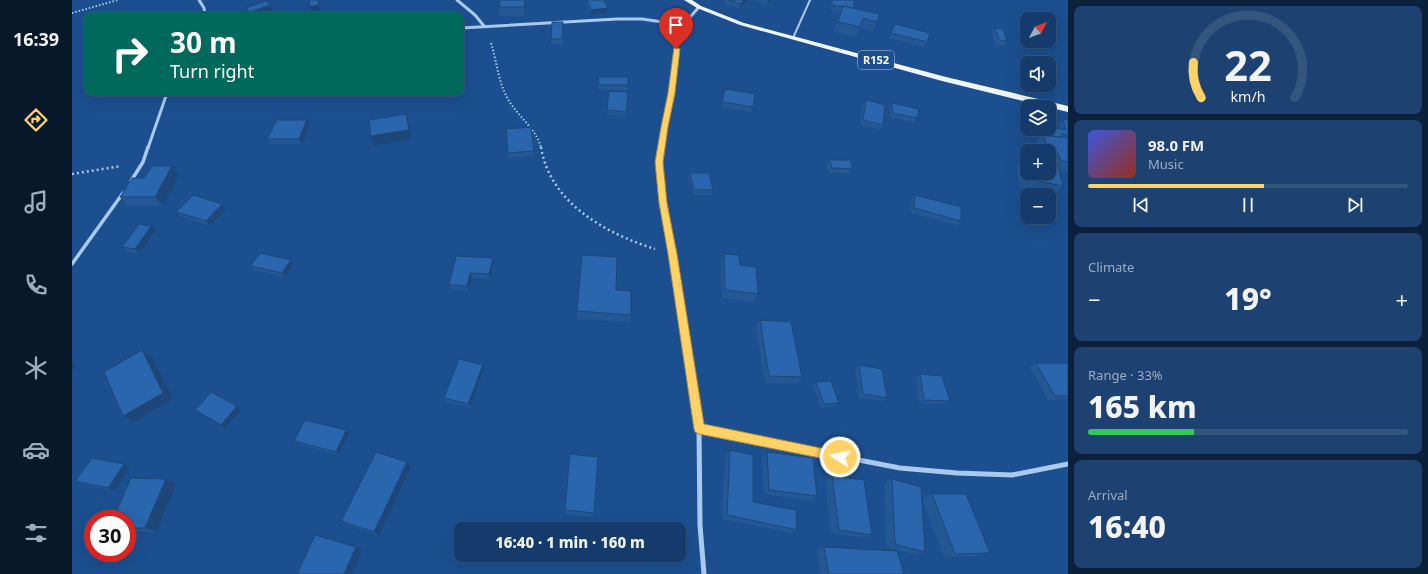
<!DOCTYPE html>
<meta charset="utf-8">
<style>
:root{--surface:#143b6b;--page:#1d4271;--text:#f1f3f6;--muted:#9dadc1;--line:#33557e;--accent:#ffd166}
body{margin:0;font-family:"Noto Sans",sans-serif;background:var(--page);color:var(--text);height:100vh;display:flex;flex-direction:column;font-size:15px;white-space:nowrap}
*{box-sizing:border-box;margin:0}
p{font-size:13px;color:var(--muted)}
.icon{flex:none;width:22px;height:22px;fill:none;stroke:currentColor;stroke-width:2;stroke-linecap:round;stroke-linejoin:round}
.map{position:relative;flex:1;overflow:hidden}
.details{display:flex;flex-direction:column;gap:6px;padding:6px;background:#0b203b;width:360px}
.details>*{flex:none}
.banner{position:absolute;left:12px;top:12px;width:380px;height:84px;border-radius:8px;box-shadow:0 4px 16px #0002,0 0 0 1px var(--line);background:#00695c;color:#fff;overflow:hidden}
.needle{width:26px;rotate:49deg}
.controls{position:absolute;left:948px;top:12px;display:grid;gap:8px}
.controls a{display:grid;place-items:center;width:36px;height:36px;border-radius:8px;background:var(--surface);box-shadow:0 4px 16px #0002,0 0 0 1px var(--line);font-size:20px}
.speed{position:absolute;left:12px;top:510px;display:flex;gap:8px;font-size:20px;font-weight:700;text-align:center}
.speed>*{display:grid;place-content:center;width:52px;height:52px;border-radius:50%;background:var(--surface);box-shadow:0 4px 16px #0002,0 0 0 1px var(--line);line-height:1}
.speed .limit{border:6px solid #d22;background:#fff;color:#111}
.pin{position:absolute;display:grid;place-items:center;width:34px;height:34px;color:#fff;margin:-41px -17px;border-radius:50% 50% 50% 0;rotate:-45deg;box-shadow:0 0 4px #0007}
.pin .icon{rotate:45deg}
.me{position:absolute;width:44px;margin:-22px;rotate:281deg;stroke-linejoin:round;filter:drop-shadow(0 0 3px #0008)}
.turn{display:flex;align-items:center;gap:14px;height:84px;padding:0 20px;font-size:18px}
.turn .icon{width:52px;height:52px;stroke-width:2.5}
.turn b{display:block;font-size:28px;line-height:34px}
.big{font-size:30px;font-weight:800;line-height:1.1}
.details .card{flex:1;display:flex;flex-direction:column;justify-content:center;gap:6px;min-width:0;padding:0 14px;border-radius:8px;background:var(--page)}
.details .dial{align-items:center;gap:0}
.dial svg{height:104px;overflow:visible;fill:none;stroke:var(--line);stroke-width:7;stroke-linecap:round;text-anchor:middle}
.dial text{fill:var(--text);stroke:none}
.song{display:flex;align-items:center;gap:12px}
.cover{width:48px;height:48px;border-radius:6px;background:linear-gradient(135deg,hsl(230 70% 55%),hsl(10 70% 35%))}
.played{height:4px;border-radius:2px;background:linear-gradient(90deg,var(--accent) 55%,var(--line) 55%)}
.keys{display:flex;justify-content:space-around;direction:ltr}
.heat{display:flex;justify-content:space-between;align-items:center;font-size:22px;direction:ltr}
.charge{height:6px;border-radius:3px;background:linear-gradient(90deg,#34c759 33%,var(--line) 0)}
.trip{position:absolute;left:382px;top:522px;width:232px;height:40px;border-radius:8px;background:var(--surface);box-shadow:0 4px 16px #0002,0 0 0 1px var(--line);font-weight:800;line-height:40px;text-align:center}
main{display:flex;flex:1;min-height:0}
.dock{display:flex;flex-direction:column;width:72px;justify-content:space-around;align-items:center;background:#08182b;color:var(--muted)}
.dock .icon{width:28px;height:28px}
.dock .active{color:var(--accent)}
.dock b{font-size:18px;color:var(--text)}
.map>svg:first-child{display:block}
</style>
<main>
<nav class="dock">
<b>16:39</b>
<svg class="icon active" aria-label="directions" viewBox="0 0 24 24"><path d="M12 3l9 9-9 9-9-9zM9 14v-3h6M13 9l2 2-2 2"/></svg>
<svg class="icon" aria-label="music" viewBox="0 0 24 24"><path d="M9 18V5l10-2v13"/><circle cx="6" cy="18" r="3"/><circle cx="16" cy="16" r="3"/></svg>
<svg class="icon" aria-label="phone" viewBox="0 0 24 24"><path d="M5 4h4l2 5-3 2q2 4 5 5l2-3 5 2v4C11 20 4 13 5 4z"/></svg>
<svg class="icon" aria-label="climate" viewBox="0 0 24 24"><path d="M12 3v18M4 7l16 10M4 17L20 7"/></svg>
<svg class="icon" aria-label="car" viewBox="0 0 24 24"><path d="M5 17H2v-5l4-1 3-4h7l3 4 3 1v5h-3M9 17h6M6 11h13"/><circle cx="7" cy="17" r="2"/><circle cx="17" cy="17" r="2"/></svg>
<svg class="icon" aria-label="filters" viewBox="0 0 24 24"><path d="M4 7h16M4 17h16"/><circle cx="9" cy="7" r="2"/><circle cx="15" cy="17" r="2"/></svg>
</nav>
<div class="map">
<svg width="996" height="574" viewBox="0 0 996 574">
<rect width="100%" height="100%" fill="#1b4f8f"/>
<g fill="none" stroke-linecap="round" stroke-linejoin="round">
<g stroke="#a9c9ee" stroke-width="2" stroke-dasharray="1.5 2" stroke-linecap="butt">
<path d="M0 13 46 0"/>
<path d="M419 43C425 62 426 82 436 99 445 116 465 129 469 148"/>
</g>
<g stroke="#a9c9ee" stroke-width="2.5" stroke-dasharray="2 3" stroke-linecap="butt">
<path d="M469 147C478 203 533 233 583 249"/>
<path d="M0 174 49 166"/>
</g>
<path stroke="#a9c9ee" stroke-width="2" d="M721 38 738 0"/>
<g stroke="#a9c9ee" stroke-width="3">
<path d="M127 0 132 8 133 15"/>
<path d="M385 0 403 15 412 26"/>
<path d="M389 28 545 19H570L611 25"/>
<path d="M76 148 95 93"/>
<path d="M589 148 600 93 605 39 611 25 627 7"/>
</g>
<g stroke="#a9c9ee" stroke-width="3.5">
<path d="M589 147C584 182 594 218 601 253 606 280 609 308 613 335"/>
<path d="M59 181 71 162 76 147"/>
<path d="M0 264 51 193"/>
</g>
<g stroke="#a9c9ee" stroke-width="5">
<path d="M613 334 627 429 628 525 632 574"/>
<path d="M627 429 828 468 885 473 940 475 996 464"/>
</g>
<path fill="#f0f6ff" fill-rule="evenodd" d="M612 0H620L629 6 672 23 874 77 996 106V112L870 81 668 25 625 8Z"/>
</g>
<g fill="#245895">
<path d="M454 0 453 16H428L427 7Z"/>
<path d="M514 0H532L535 13 519 15 514 4Z"/>
<path d="M653 0H675V1L667 9 652 3Z"/>
<path d="M680 0H700L694 5Z"/>
<path d="M759 0H782V8L805 22 801 31 788 28 784 37 762 32 768 12 758 10Z"/>
<path d="M951 14 955 19V33L946 31 947 19Z"/>
<path d="M977 21 982 34 978 39H977Z"/>
<path d="M491 22V44H479V39Z"/>
<path d="M823 24 855 42 852 47 817 38Z"/>
<path d="M923 28 935 41 931 46 923 45 920 33Z"/>
<path d="M526 77 556 85V90H526Z"/>
<path d="M653 89 681 107 679 112 649 107Z"/>
<path d="M537 91 556 92 554 116 535 115Z"/>
<path d="M168 93H203L202 96 170 97Z"/>
<path d="M794 100 811 125 808 130 788 125 791 105Z"/>
<path d="M820 103 845 118 842 123 818 117 817 108Z"/>
<path d="M991 119 996 120V172L987 171 991 186 982 195 948 188 944 166 952 156 955 157V173H977V151H965L963 144 967 139 965 131 967 129H988L986 124Z"/>
<path d="M235 120 238 125 230 144H198L195 139Z"/>
<path d="M462 151V156L436 158V153Z"/>
<path d="M757 160 781 169 778 173H757L754 165Z"/>
<path d="M618 173 641 190 640 195H621L617 177Z"/>
<path d="M107 175 91 206H57L48 197 72 178Z"/>
<path d="M843 195 889 221 885 225 839 213V200Z"/>
<path d="M150 204 154 209 138 226 108 216 104 212Z"/>
<path d="M84 230 68 253 55 252 50 247Z"/>
<path d="M652 254 668 265 686 294 682 302 650 298 649 262Z"/>
<path d="M384 256 421 262 418 279 400 278 397 291 378 289 377 285Z"/>
<path d="M222 264 213 277 182 270 178 266Z"/>
<path d="M544 290 559 315 557 322 505 319V311Z"/>
<path d="M688 320 730 377 725 384 693 383 684 328Z"/>
<path d="M964 363 996 365V399L976 400 958 367Z"/>
<path d="M787 365 815 398 811 401 787 398 783 369Z"/>
<path d="M412 368 398 407 374 402 372 398Z"/>
<path d="M848 374 878 401 873 404 847 403 844 378Z"/>
<path d="M744 382 767 403 764 406 749 408 741 385Z"/>
<path d="M277 433 267 455 226 444 222 441Z"/>
<path d="M658 450 681 502 725 530 719 533 650 519 653 456Z"/>
<path d="M695 452 745 496 739 501 692 494 690 457Z"/>
<path d="M52 464 58 467 43 491 10 484 3 481Z"/>
<path d="M339 467 307 536 275 525 269 521Z"/>
<path d="M760 476 800 535 792 538 759 533 753 481Z"/>
<path d="M820 479 853 552 843 555 814 547 812 484Z"/>
<path d="M104 484 85 532 55 531V519Z"/>
<path d="M860 494 918 553 906 556 872 557 850 499Z"/>
<path d="M493 510 522 513 521 517 493 514Z"/>
<path d="M752 547 832 574H749L745 550Z"/>
</g>
<g fill="#1d4779">
<path d="M246 0 249 10 240 11 238 7Z"/>
<path d="M453 0H454L453 16 452 7Z"/>
<path d="M672 0H675V1L667 9 668 4Z"/>
<path d="M696 0H700L694 5 696 1Z"/>
<path d="M198 5 201 10 187 15H179L178 12Z"/>
<path d="M536 8 535 13 519 15V10Z"/>
<path d="M200 93H203L202 96Z"/>
<path d="M334 114 337 123 339 139 302 146 299 136Z"/>
<path d="M235 120 238 125 230 144 227 139Z"/>
<path d="M100 166 107 175 91 206 83 197Z"/>
<path d="M150 204 154 209 138 226 134 221Z"/>
<path d="M79 226 84 230 68 253 63 249Z"/>
<path d="M421 258V262L418 279 417 274Z"/>
<path d="M219 260 222 264 213 277 210 273Z"/>
<path d="M398 273 400 278 397 291 395 286Z"/>
<path d="M70 350 80 357 101 399 62 422 51 416Z"/>
<path d="M0 363 4 365 0 373Z"/>
<path d="M411 365 412 368 398 407 396 404Z"/>
<path d="M165 406 169 410 153 428 149 425Z"/>
<path d="M274 430 277 433 267 455 264 452Z"/>
<path d="M335 462 339 467 307 536 302 532Z"/>
<path d="M52 464 58 467 43 491 36 488Z"/>
<path d="M94 479 104 484 85 532 73 528Z"/>
<path d="M284 547 290 550 280 574H272Z"/>
</g>
<g fill="#2a66ad" stroke="#1d4779">
<path d="M237 0H246L247 5 238 7Z"/>
<path d="M428 0H453L452 7H427Z"/>
<path d="M515 0H532L536 8 519 10Z"/>
<path d="M657 0H672L668 4Z"/>
<path d="M760 0H782V8L771 6V7L760 5Z"/>
<path d="M194 1 198 5 178 12 174 8Z"/>
<path d="M771 6 807 14 805 22 791 18 788 27 766 22Z"/>
<path d="M951 14 970 19H955V27L949 26Z"/>
<path d="M977 21 983 22 982 34 977 33Z"/>
<path d="M480 22H491L490 39H479Z"/>
<path d="M823 24 858 33 855 42 819 33Z"/>
<path d="M923 28 931 29 935 41 927 40Z"/>
<path d="M526 77H556V85H527Z"/>
<path d="M653 89 683 94 681 107 650 102Z"/>
<path d="M537 91 556 92 554 112 535 110Z"/>
<path d="M794 100 813 105 811 125 791 120Z"/>
<path d="M820 103 847 109 845 118 820 113Z"/>
<path d="M334 114 337 130 299 136 297 120Z"/>
<path d="M991 119 996 120V135L989 134 990 137 972 135 970 129H977V127L994 130Z"/>
<path d="M205 120H235L227 139H195Z"/>
<path d="M459 127 462 151 436 153 434 129Z"/>
<path d="M971 135 996 138V162L989 161 986 153 978 152Z"/>
<path d="M952 156 955 157V169Z"/>
<path d="M757 160H778L781 169 760 168Z"/>
<path d="M977 161 985 162 991 186 957 179 956 173H977Z"/>
<path d="M80 166H100L83 197H48L60 178H72Z"/>
<path d="M618 173H637L641 190H622Z"/>
<path d="M121 195 150 204 134 221 104 212Z"/>
<path d="M843 195 889 207V221L842 208Z"/>
<path d="M67 224 79 226 63 249 50 247Z"/>
<path d="M188 253 219 260 210 273 178 266Z"/>
<path d="M652 254 667 255 668 265 684 267 686 294 653 290Z"/>
<path d="M510 255 545 257 544 290 559 291V315L505 311Z"/>
<path d="M384 256 421 258 417 274 398 273 395 286 377 285Z"/>
<path d="M688 320 719 322 730 377 697 376Z"/>
<path d="M70 350 91 393 51 416 32 372Z"/>
<path d="M387 359 411 365 396 404 372 398Z"/>
<path d="M964 363H995L996 365V396H983Z"/>
<path d="M787 365 810 369 815 398 791 394Z"/>
<path d="M848 374 870 376 878 401 852 400Z"/>
<path d="M759 381 767 403 752 404 744 382Z"/>
<path d="M139 392 165 406 149 425 123 410Z"/>
<path d="M233 420 274 430 264 452 222 441Z"/>
<path d="M658 450 681 455V502L724 510 725 530 655 515Z"/>
<path d="M304 452 335 462 302 532 269 521Z"/>
<path d="M695 452 741 458 745 496 697 490Z"/>
<path d="M498 454 526 457 522 513 493 510Z"/>
<path d="M20 458 52 464 36 488 3 481Z"/>
<path d="M760 476 792 480 800 535 767 530Z"/>
<path d="M59 478 94 479 73 528H55V519H41Z"/>
<path d="M820 479 849 487 853 552 823 544Z"/>
<path d="M860 494H894L918 553 883 554Z"/>
<path d="M243 535 284 547 272 574H225Z"/>
<path d="M752 547 825 551 832 574H757Z"/>
</g>
<path fill="#ffd166" stroke="#a68842" d="M602 47 608 49 603 93 596 127 591 162 595 203 605 254 632 424 768 452 772 453 774 457 772 461 768 462 627 434 623 432 622 429 596 254 587 203 583 162 589 127 596 93Z"/>
<g text-anchor="middle" stroke-width="4" stroke-linejoin="round" paint-order="stroke">
<rect fill="#1b4f8f" stroke="#bbcadd" stroke-width="1" x="786" y="51" width="36" height="18" rx="3"/>
<g font-size="11" font-weight="bold" fill="#fff">
<text x="804" y="64">R152</text>
</g>
</g>
</svg>
<div class="controls">
<a><svg class="needle" viewBox="-14 -14 28 28"><path d="M0-13l5 13h-10z" fill="#e53935"/><path d="M0 13l5-13h-10z" fill="#9dadc1"/></svg></a>
<a><svg class="icon" aria-label="sound" viewBox="0 0 24 24"><path d="M4 9h4l5-4v14l-5-4H4zM17 9q2 3 0 6"/></svg></a>
<a><svg class="icon" aria-label="layers" viewBox="0 0 24 24"><path d="M12 4l9 5-9 5-9-5zM3 14l9 5 9-5"/></svg></a>
<a>+</a>
<a>−</a>
</div>
<div class="speed"><div class="limit">30</div></div>
<div class="pin" style="left:604px;top:49px;background:#d93025"><svg class="icon" aria-label="arrive" viewBox="0 0 24 24"><path d="M6 21V4h12l-3 4 3 4H6"/></svg></div>
<svg class="me" style="left:768px;top:457px" viewBox="-20 -20 40 40"><circle r="17" fill="#ffd166" stroke="#fff" stroke-width="3"/><path d="M0-11L8 9 0 5-8 9z" fill="#fff"/></svg>
<div class="trip">16:40 · 1 min · 160 m</div>
<div class="banner">
<div class="turn"><svg class="icon" aria-label="right" viewBox="0 0 24 24"><path d="M7 20v-9h11M14 6l5 5-5 5"/></svg><div><b>30 m</b>Turn right</div></div>
</div>
</div>
<section class="details">
<div class="card dial"><svg viewBox="0 0 100 80">
<path d="M14 69A42 42 0 1 1 86 69"/>
<path d="M14 69A42 42 0 0 1 8 42" stroke="#ffd166"/>
<text x="50" y="56" font-size="32" font-weight="700">22</text>
<text x="50" y="72" font-size="11">km/h</text>
</svg></div>
<div class="card">
<div class="song"><i class="cover"></i><div><b>98.0 FM</b><p>Music</p></div></div>
<div class="played"></div>
<div class="keys"><svg class="icon" aria-label="previous" viewBox="0 0 24 24"><path d="M18 5L8 12l10 7zM5 5v14"/></svg><svg class="icon" aria-label="pause" viewBox="0 0 24 24"><path d="M8 5v14M16 5v14"/></svg><svg class="icon" aria-label="next" viewBox="0 0 24 24"><path d="M6 5l10 7-10 7zM19 5v14"/></svg></div>
</div>
<div class="card"><p>Climate</p>
<div class="heat"><a>−</a><b class="big">19°</b><a>+</a></div>
</div>
<div class="card"><p>Range · 33%</p><b class="big">165 km</b><div class="charge"></div></div>
<div class="card"><p>Arrival</p><b class="big">16:40</b></div>
</section>
</main>
